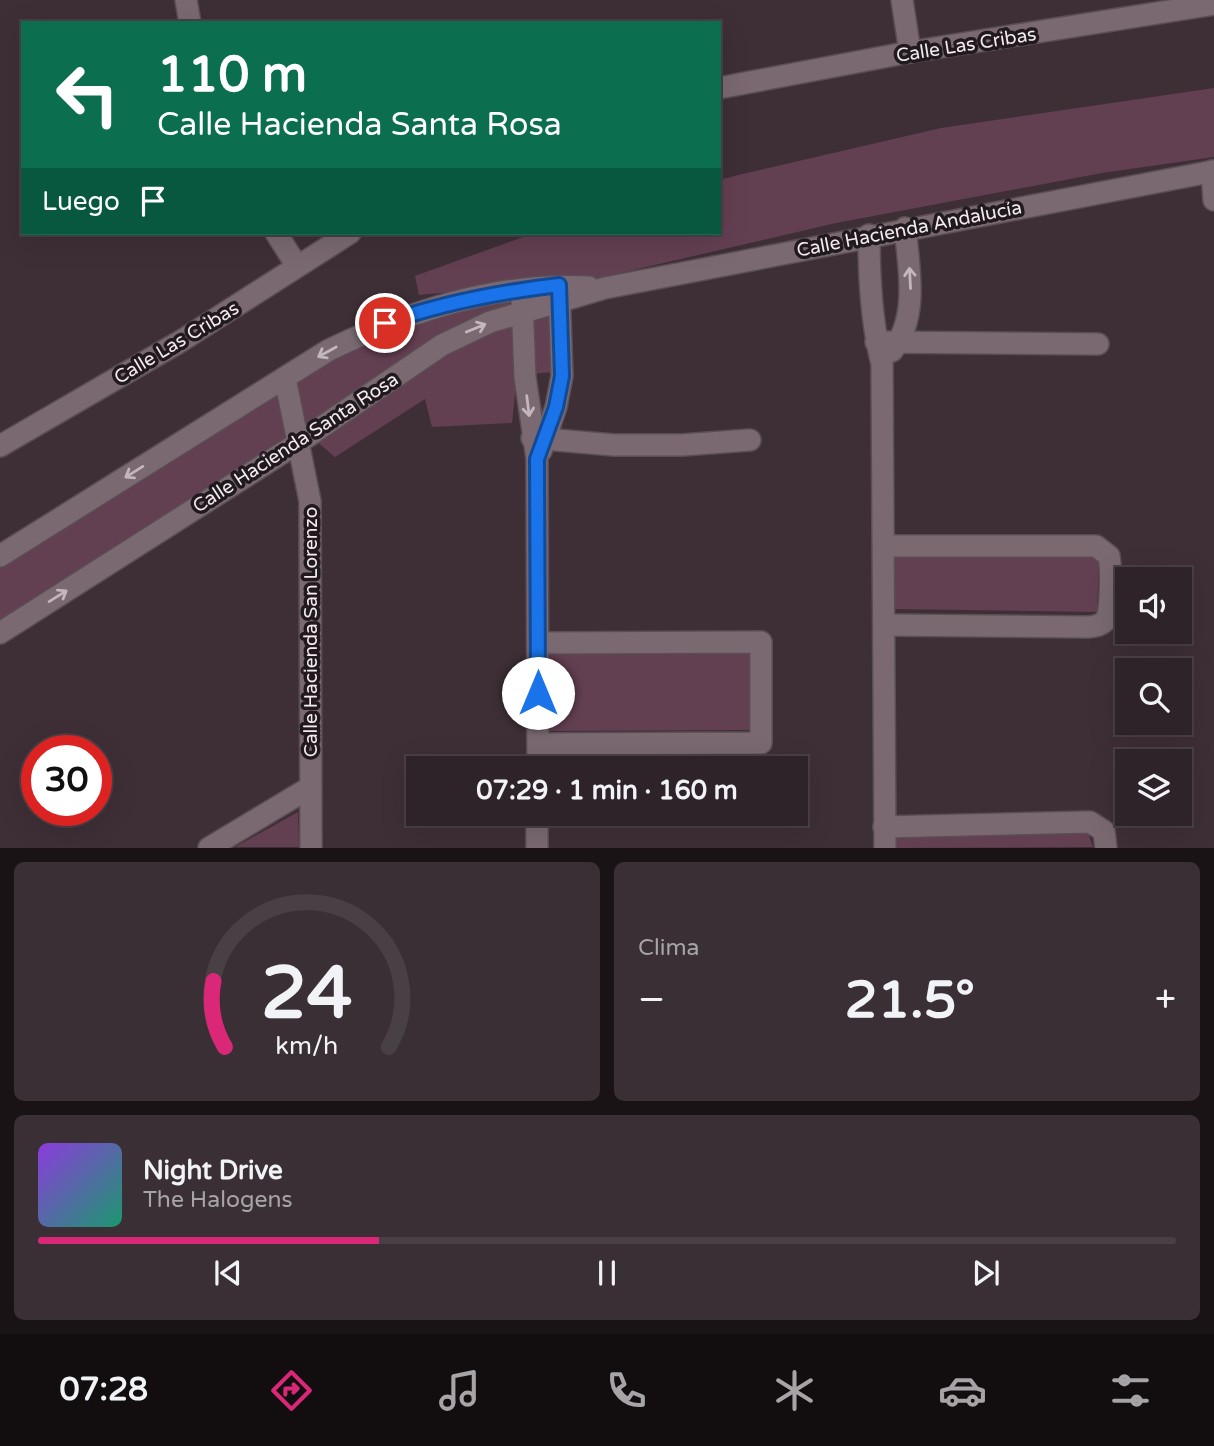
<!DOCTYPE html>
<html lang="es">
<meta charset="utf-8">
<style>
:root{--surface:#2e2328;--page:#3a2f34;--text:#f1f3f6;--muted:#a7a4a8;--line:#494045;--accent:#db2777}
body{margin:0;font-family:"Varela Round",sans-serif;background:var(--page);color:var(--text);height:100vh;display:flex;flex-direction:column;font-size:26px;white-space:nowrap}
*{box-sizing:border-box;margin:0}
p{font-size:23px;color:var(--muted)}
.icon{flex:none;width:38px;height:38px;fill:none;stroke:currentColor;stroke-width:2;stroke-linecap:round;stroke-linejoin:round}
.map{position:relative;height:848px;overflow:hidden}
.sheet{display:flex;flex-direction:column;gap:14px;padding:14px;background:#191316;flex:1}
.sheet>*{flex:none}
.guide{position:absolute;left:21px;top:21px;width:700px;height:214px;border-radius:0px;box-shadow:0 7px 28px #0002,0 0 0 2px var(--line);background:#0b6e4f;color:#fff;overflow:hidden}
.tools{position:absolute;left:1115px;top:567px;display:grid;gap:14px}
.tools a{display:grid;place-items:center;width:77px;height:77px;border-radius:0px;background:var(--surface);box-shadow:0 7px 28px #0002,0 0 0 2px var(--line);font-size:35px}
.speed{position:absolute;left:21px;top:735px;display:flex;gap:14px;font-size:35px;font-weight:700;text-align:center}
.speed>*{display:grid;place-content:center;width:91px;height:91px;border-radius:50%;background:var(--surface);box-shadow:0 7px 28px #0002,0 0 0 2px var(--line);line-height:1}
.speed .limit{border:10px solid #d22;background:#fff;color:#111}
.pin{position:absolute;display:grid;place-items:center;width:60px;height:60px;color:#fff;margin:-30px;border:4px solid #fff;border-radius:50%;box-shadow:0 2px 7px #0007}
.me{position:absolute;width:77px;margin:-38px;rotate:0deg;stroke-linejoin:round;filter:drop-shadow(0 0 5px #0008)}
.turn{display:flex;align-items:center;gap:24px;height:147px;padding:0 21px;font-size:32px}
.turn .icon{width:91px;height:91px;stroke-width:2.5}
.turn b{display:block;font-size:49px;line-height:60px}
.then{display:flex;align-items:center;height:66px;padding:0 21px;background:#0003;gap:14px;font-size:26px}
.big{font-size:52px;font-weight:700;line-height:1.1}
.sheet .tile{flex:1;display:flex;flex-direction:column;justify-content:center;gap:10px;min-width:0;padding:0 24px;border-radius:10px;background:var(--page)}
.sheet .dial{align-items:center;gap:0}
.dial svg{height:182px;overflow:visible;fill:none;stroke:var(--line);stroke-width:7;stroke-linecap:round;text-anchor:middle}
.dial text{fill:var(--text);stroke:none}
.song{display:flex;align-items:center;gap:21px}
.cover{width:84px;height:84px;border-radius:10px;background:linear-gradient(135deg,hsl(270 70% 55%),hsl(160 70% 35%))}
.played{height:7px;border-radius:4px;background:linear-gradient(90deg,var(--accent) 30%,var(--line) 30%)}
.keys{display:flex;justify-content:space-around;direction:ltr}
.heat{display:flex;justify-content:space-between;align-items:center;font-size:38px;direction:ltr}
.sheet .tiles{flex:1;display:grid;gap:14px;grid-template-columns:1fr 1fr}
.tile:last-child{grid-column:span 2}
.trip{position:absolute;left:406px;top:756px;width:402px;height:70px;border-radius:0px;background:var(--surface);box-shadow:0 7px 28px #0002,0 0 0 2px var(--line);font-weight:700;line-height:70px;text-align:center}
.dock{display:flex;height:112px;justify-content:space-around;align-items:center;background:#120e10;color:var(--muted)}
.dock .icon{width:49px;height:49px}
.dock .current{color:var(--accent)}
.dock b{font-size:32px;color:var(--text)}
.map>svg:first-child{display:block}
</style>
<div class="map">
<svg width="1214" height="848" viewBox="0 0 1214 848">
<rect width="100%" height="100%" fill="#3e2f36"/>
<g fill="#633f52">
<path d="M1214 88V157L1102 173 836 223 599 278 419 295 415 276 534 233H719V180L738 175 941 128Z"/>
<path d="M511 297 503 326 554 311 555 372 517 375 512 423 432 427 425 399 335 457 302 429 292 384 394 325Z"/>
<path d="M283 388 290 440 0 625V564Z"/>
<path d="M893 557H1099L1097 612 891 609Z"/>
<path d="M749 652 752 730 547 731 549 654Z"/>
<path d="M298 812 299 847H235Z"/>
<path d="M1088 833 1093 847 894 848 892 838Z"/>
</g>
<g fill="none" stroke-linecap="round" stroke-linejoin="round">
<g stroke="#5a4e54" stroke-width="24">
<g id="street">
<path d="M186 0 190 23"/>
<path d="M902 0 910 52"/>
<path d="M719 88 910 52 1214 4"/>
<path d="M1212 171 1214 200"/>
<path d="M276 233 297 266"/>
<path d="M869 235C869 278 871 322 882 364L885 848"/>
<path d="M522 299 525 377 537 459 538 768"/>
<path d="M876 342 1098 344"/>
<path d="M892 351C919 317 909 268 905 228"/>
<path d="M285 378 310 501 311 848"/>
<path d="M532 438 614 445H682L750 440"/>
<path d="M0 446 181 341 350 233"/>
<path d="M541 451 556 407 562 376 559 287"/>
<path d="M884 546H1096L1109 556C1111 567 1112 612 1105 621 1100 626 1095 626 1089 627L884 625"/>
<path d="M0 556 329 350C410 311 497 282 589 287"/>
<path d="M0 633 298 443 442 345 490 322 605 288 1214 171"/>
<path d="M538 744 761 743V642L538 643"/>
<path d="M884 827 1090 822 1104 831 1106 848"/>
<path d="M209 848 309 788"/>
<path d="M537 848V814"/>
</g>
</g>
<use href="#street" stroke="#7a6971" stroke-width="21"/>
</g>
<defs><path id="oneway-shaft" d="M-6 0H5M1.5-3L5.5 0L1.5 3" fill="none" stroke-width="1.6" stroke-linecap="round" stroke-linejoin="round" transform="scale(1.75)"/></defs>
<g stroke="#c3b6bc">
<use href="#oneway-shaft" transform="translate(910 278) rotate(-93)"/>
<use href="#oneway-shaft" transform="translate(476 328) rotate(-22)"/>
<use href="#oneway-shaft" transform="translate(327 352) rotate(151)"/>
<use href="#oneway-shaft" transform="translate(528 406) rotate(83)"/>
<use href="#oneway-shaft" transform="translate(134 472) rotate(148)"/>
<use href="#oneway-shaft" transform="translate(58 596) rotate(-32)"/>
</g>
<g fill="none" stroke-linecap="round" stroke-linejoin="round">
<g stroke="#114b97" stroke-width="18">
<path id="route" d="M385 323C442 303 499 292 559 285L562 376 556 407 537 459 538 693"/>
</g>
<use href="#route" stroke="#1a73e8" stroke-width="12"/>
</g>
<g text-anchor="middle" stroke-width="7" stroke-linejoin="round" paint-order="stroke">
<g font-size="19" fill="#f3e9ee" stroke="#20191d">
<text transform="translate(966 44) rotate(-9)" y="7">Calle Las Cribas</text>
<text transform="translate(909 228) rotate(-11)" y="7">Calle Hacienda Andalucía</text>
<text transform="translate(176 342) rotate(-31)" y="7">Calle Las Cribas</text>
<text transform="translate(295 442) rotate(-33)" y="7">Calle Hacienda Santa Rosa</text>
<text transform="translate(310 632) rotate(-90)" y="7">Calle Hacienda San Lorenzo</text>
</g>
</g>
</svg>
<div class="tools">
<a><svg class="icon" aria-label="sound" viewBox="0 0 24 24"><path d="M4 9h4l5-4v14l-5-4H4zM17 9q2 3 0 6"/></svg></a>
<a><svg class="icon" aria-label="search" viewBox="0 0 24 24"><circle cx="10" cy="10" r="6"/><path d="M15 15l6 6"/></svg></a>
<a><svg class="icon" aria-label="layers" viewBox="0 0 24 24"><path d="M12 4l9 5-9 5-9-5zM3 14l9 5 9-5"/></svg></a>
</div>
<div class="speed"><div class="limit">30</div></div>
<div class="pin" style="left:385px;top:323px;background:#d93025"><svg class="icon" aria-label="arrive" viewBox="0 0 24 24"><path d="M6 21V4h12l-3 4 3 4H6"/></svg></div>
<svg class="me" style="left:538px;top:693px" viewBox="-20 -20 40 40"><circle r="19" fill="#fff"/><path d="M0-13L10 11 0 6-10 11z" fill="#1a73e8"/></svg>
<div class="trip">07:29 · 1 min · 160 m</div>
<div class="guide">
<div class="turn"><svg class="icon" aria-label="left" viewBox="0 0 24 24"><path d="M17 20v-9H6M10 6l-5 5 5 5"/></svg><div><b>110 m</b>Calle Hacienda Santa Rosa</div></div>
<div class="then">Luego<svg class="icon" aria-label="arrive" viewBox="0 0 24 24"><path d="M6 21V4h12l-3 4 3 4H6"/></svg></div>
</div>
</div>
<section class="sheet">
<div class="tiles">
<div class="tile dial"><svg viewBox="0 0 100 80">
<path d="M14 69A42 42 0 1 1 86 69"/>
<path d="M14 69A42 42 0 0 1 9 40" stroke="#db2777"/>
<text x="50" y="56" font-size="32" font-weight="700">24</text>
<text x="50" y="72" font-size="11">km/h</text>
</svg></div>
<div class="tile"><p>Clima</p>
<div class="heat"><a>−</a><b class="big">21.5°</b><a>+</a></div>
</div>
<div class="tile">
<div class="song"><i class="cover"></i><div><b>Night Drive</b><p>The Halogens</p></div></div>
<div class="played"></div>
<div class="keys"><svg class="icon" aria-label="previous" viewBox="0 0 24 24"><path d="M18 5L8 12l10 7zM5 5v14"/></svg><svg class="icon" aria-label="pause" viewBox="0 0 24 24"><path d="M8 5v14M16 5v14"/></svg><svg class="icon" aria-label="next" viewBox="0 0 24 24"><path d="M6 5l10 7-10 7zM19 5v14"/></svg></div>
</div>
</div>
</section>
<nav class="dock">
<b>07:28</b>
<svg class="icon current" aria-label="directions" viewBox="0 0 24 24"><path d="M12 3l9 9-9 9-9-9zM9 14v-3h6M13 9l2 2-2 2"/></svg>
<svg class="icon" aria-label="music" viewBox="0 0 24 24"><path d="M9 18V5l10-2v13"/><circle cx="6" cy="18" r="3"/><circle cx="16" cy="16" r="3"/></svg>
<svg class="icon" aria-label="phone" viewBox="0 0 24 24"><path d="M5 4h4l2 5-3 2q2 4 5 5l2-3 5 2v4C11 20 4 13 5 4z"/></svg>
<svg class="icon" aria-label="climate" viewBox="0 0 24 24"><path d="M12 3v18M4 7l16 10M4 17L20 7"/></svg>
<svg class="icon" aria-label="car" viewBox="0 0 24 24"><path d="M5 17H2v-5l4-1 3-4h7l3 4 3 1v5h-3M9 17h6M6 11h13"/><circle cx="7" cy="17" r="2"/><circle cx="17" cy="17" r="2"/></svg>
<svg class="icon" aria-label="filters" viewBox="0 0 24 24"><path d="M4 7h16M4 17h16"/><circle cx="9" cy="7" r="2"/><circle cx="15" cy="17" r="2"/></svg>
</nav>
